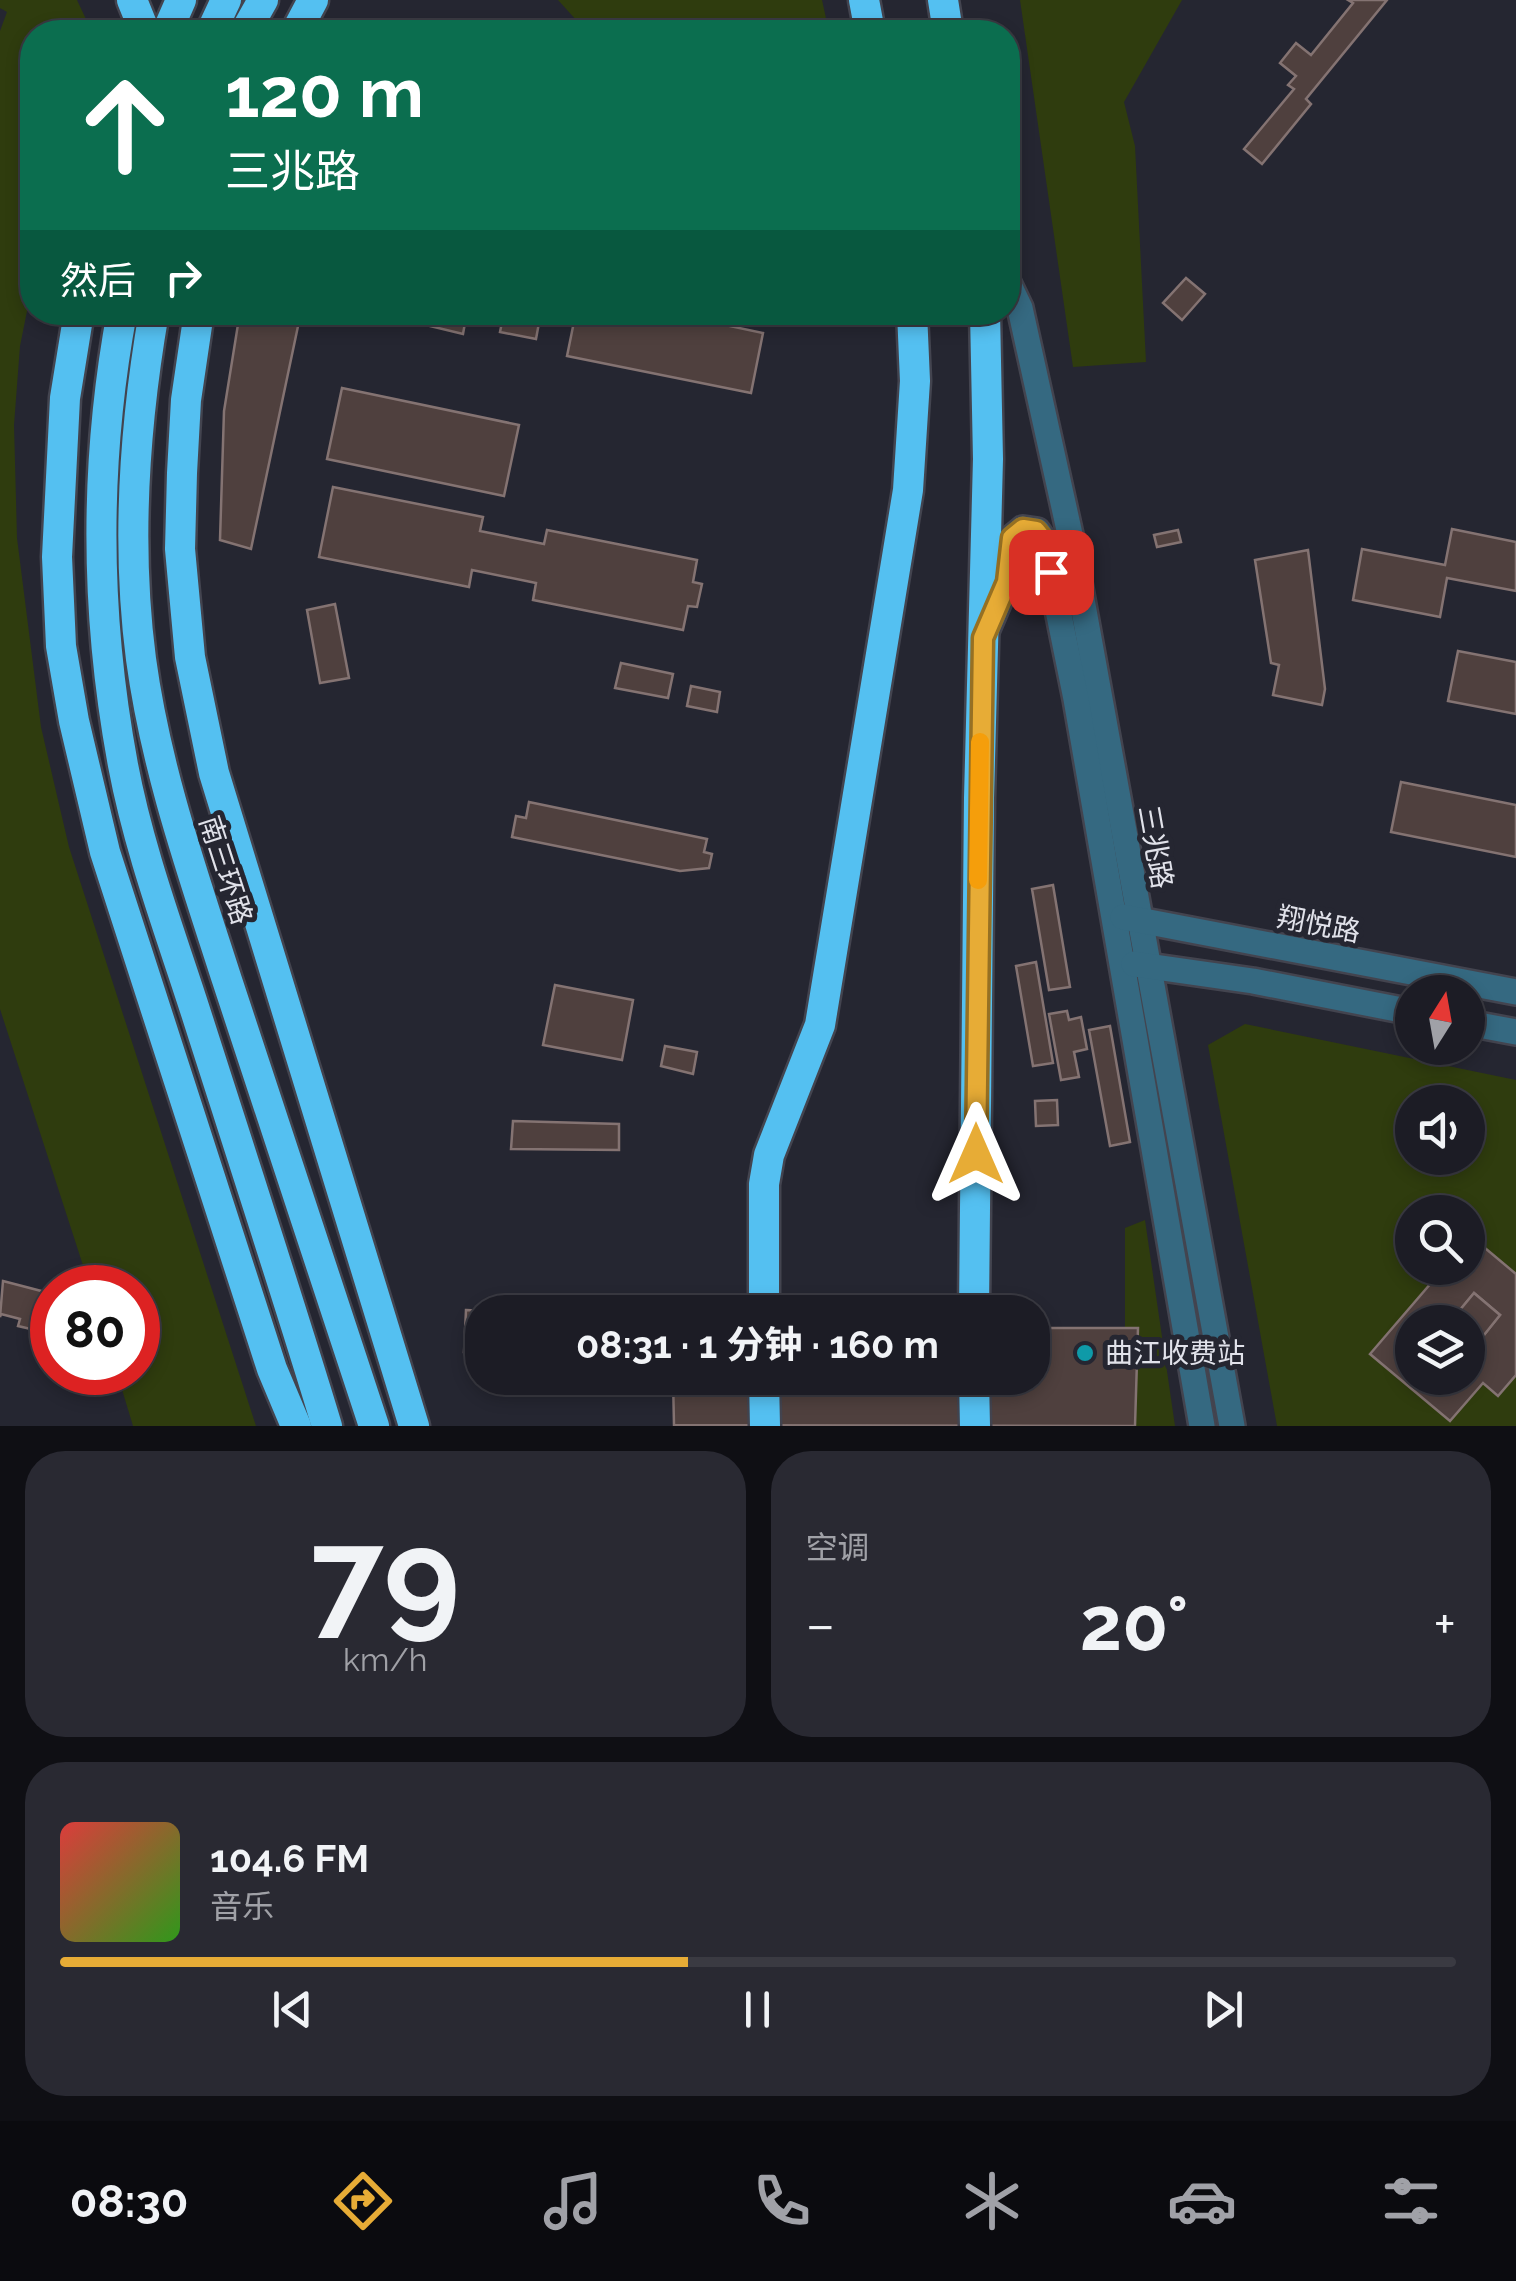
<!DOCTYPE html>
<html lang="zh">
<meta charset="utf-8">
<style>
:root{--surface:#1c1c25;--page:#292932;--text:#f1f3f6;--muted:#a0a1a7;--line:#3a3a42;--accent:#e7ac36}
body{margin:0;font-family:Raleway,"Noto Sans SC",sans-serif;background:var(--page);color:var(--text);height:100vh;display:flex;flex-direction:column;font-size:38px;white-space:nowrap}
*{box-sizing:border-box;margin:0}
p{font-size:32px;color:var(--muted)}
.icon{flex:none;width:55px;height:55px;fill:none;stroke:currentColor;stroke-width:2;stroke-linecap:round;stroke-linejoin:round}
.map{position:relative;height:1426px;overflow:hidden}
.panel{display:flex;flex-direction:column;gap:25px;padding:25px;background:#0f0f14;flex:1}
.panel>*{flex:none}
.top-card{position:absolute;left:20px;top:20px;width:1000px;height:305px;border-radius:40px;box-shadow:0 5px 15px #0003,0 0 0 2px var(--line);background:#0b6e4f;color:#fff;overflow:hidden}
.needle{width:65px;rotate:11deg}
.fabs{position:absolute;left:1395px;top:975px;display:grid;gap:20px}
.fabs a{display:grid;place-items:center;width:90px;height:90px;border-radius:50%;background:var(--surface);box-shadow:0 5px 15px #0003,0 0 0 2px var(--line);font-size:50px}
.speed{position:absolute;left:30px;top:1265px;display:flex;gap:20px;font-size:50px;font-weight:700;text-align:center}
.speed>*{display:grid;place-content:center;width:130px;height:130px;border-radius:50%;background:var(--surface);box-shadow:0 5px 15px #0003,0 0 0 2px var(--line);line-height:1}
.speed .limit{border:15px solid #d22;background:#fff;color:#111}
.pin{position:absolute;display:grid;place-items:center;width:85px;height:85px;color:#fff;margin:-42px;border-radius:20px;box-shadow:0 5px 15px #0006}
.me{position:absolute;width:110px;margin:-55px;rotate:0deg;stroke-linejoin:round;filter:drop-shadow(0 0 8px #0008)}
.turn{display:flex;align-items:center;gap:35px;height:210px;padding:0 40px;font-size:45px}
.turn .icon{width:130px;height:130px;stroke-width:2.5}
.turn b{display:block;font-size:70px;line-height:85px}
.then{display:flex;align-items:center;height:95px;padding:0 40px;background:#0003;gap:20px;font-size:38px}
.big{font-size:75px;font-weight:700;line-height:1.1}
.panel .widget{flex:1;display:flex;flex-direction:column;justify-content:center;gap:15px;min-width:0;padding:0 35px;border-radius:40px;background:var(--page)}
.panel .dial{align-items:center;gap:0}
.dial b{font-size:130px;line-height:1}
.song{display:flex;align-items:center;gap:30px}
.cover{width:120px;height:120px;border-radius:15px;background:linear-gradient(135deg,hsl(0 70% 55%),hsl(110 70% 35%))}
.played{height:10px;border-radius:5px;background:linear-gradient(90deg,var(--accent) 45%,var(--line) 45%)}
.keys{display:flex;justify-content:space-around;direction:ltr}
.heat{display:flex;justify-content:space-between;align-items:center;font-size:55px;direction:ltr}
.panel .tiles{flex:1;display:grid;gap:25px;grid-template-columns:1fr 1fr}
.widget:last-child{grid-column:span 2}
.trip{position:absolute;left:465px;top:1295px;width:585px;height:100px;border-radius:40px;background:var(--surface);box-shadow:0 5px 15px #0003,0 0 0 2px var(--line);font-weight:700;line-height:100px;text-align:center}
.dock{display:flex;height:160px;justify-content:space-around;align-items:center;background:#0b0b0f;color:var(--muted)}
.dock .icon{width:70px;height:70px}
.dock .selected{color:var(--accent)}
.dock b{font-size:45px;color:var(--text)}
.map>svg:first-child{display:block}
</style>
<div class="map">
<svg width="1516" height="1426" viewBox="0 0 1516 1426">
<rect width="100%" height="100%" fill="#252631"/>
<g fill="#2f3c0e" fill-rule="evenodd">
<path d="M0 0H77L92 32H32V286L20 346 14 425 17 538 41 727 69 847 256 1426H133L117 1373 138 1372V1288L90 1287 0 1009V31L7 12 0 8Z"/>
<path d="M558 0H822L829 32H587Z"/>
<path d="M1020 0H1182L1124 102 1135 146 1146 362 1073 367Z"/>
<path d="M1245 1024 1516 1080V1426H1277L1208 1045ZM1412 1102H1468V1158H1412ZM1412 1212H1468V1268H1412ZM1412 1322H1468V1378H1412Z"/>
<path d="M1145 1220 1175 1426H1125V1228Z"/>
</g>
<g fill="#4f403e" stroke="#847372" stroke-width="2.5" fill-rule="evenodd">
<path d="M1348 0H1387L1306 99 1311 104 1262 164 1244 149 1294 89 1288 85 1296 76 1280 63 1296 43 1311 55 1353 3Z"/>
<path d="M1186 278 1205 294 1182 320 1163 303Z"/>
<path d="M240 312H301L251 549 220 540 224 411Z"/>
<path d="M372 312H467L463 334Z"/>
<path d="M504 312H541L536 339 500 332Z"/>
<path d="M576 312H664L763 333 751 393 567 356Z"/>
<path d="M342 388 519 425 504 496 327 459Z"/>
<path d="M333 487 483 517 480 531 544 544 547 530 697 560 693 582 702 584 697 607 688 606 683 630 533 600 536 583 472 570 469 587 319 557Z"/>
<path d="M1452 529 1516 542V591L1447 578 1440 617 1353 600 1362 549 1445 565Z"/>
<path d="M1178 530 1181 542 1157 547 1154 535Z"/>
<path d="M1308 550 1325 689 1322 705 1273 695 1279 665 1271 663 1255 560Z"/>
<path d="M335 604 349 678 320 683 307 610Z"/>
<path d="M1458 651 1516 662V714L1448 701Z"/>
<path d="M621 663 673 674 668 698 615 688Z"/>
<path d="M691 686 720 692 717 712 687 706Z"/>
<path d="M1401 782 1516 805V857L1391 832Z"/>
<path d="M529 802 707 839 704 852 712 854 709 868 680 871 512 837 516 816 526 818Z"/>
<path d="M1053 885 1070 987 1049 990 1032 889Z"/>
<path d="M1036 962 1053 1063 1033 1066 1016 966Z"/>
<path d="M555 985 633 1000 622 1060 543 1045Z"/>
<path d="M1067 1011 1069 1020 1081 1017 1087 1049 1074 1052 1079 1077 1061 1080 1049 1014Z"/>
<path d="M1110 1026 1130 1142 1110 1146 1089 1030Z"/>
<path d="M665 1046 697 1052 693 1074 661 1066Z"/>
<path d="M1057 1100 1058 1125 1036 1126 1035 1101Z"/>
<path d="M513 1121 619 1124V1150L511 1149Z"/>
<path d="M1479 1243 1516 1274V1375L1498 1396 1483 1383 1450 1421 1370 1354 1444 1268 1453 1274 1459 1268H1468V1257ZM1474 1293 1500 1315 1468 1355V1378H1412V1322H1450Z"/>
<path d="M3 1281 45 1292 35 1330 18 1326 20 1319 1 1314 0 1317Z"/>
<path d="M1474 1293 1500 1315 1468 1355V1322H1450Z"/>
<path d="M466 1310 506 1312H482V1353L464 1352Z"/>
<path d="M1032 1328H1138L1135 1426 674 1425 673 1378H1032Z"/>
</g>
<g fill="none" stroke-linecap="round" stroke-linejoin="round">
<g stroke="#43444f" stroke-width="30">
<g id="minor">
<path d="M1008 283 1020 308 1071 539 1232 1426"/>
<path d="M987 629 1007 582 1012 538 1023 529 1037 531 1044 541 1076 699 1202 1426"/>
<path d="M1123 917 1516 992"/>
<path d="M1134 964 1253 981 1412 1012"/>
<path d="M1468 1023 1516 1032"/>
</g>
</g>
<g stroke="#43444f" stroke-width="35">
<g id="highway">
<path d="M132 0 145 32"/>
<path d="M864 0 870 32"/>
<path d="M943 0 948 32"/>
<path d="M167 32 181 0"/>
<path d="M211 32 226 0"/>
<path d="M245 32 263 0"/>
<path d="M296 32 313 0"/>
<path d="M79 312 65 398 57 557 61 646 74 721 105 852 272 1369 296 1426"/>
<path d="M122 312C94 463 95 615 123 765 139 850 170 932 196 1013 240 1151 285 1288 327 1426"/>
<path d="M154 312C134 427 126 544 141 659 156 770 193 874 227 980 275 1129 326 1277 374 1426"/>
<path d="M199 312 186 400 182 473 180 549 190 657 214 773 414 1426"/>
<path d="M764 1312V1184L769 1155 820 1025 908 490 915 381 912 312"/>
<path d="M974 1312 979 798 988 459 985 312"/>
<path d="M764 1378 765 1426"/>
<path d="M974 1378 975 1426"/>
</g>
</g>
<use href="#minor" stroke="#356981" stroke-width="25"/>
<use href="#highway" stroke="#54c0f1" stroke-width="30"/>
</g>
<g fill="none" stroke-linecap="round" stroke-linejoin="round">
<g stroke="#967023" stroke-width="25">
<path id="route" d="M976 1154 983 638 1007 582 1012 538 1023 529 1036 531 1044 541 1051 572"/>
</g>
<use href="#route" stroke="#e7ac36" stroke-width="18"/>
<path stroke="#f59e0b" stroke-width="18" d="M978 880 980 742"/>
</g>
<circle fill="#0f9aa8" stroke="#252631" stroke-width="4" cx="1085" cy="1353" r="10"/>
<g text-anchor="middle" stroke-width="10" stroke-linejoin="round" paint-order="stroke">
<g font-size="28" fill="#e1e2ea" stroke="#252631">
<text transform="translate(1156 847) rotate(80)" y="10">三兆路</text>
<text transform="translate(226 870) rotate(72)" y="10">南三环路</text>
<text transform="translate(1319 924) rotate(11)" y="10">翔悦路</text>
</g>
<g font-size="28" fill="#e1e2ea" stroke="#252631" text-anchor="start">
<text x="1105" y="1363">曲江收费站</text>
</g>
</g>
</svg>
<div class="fabs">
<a><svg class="needle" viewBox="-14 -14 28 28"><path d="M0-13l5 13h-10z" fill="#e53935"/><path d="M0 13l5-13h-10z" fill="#a0a1a7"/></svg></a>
<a><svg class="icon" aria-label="sound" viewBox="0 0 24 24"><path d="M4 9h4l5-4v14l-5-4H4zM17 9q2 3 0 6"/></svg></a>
<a><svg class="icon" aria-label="search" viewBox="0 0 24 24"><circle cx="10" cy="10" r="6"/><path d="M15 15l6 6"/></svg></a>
<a><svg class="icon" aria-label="layers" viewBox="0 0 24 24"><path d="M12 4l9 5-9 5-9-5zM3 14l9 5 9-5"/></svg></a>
</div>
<div class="speed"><div class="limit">80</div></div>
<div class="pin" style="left:1051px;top:572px;background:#d93025"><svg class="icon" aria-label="arrive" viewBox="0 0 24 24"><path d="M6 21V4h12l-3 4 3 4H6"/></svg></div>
<svg class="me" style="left:976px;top:1154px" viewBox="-20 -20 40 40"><path d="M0-17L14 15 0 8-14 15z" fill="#e7ac36" stroke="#fff" stroke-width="4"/></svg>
<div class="trip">08:31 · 1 分钟 · 160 m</div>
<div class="top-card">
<div class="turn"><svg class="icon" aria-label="ahead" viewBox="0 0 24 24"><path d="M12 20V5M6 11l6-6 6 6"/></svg><div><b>120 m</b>三兆路</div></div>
<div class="then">然后<svg class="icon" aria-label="right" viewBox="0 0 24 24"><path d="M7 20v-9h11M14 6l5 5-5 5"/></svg></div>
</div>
</div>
<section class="panel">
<div class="tiles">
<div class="widget dial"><b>79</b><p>km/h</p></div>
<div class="widget"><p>空调</p>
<div class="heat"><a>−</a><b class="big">20°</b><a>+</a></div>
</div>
<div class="widget">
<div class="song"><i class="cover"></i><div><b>104.6 FM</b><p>音乐</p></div></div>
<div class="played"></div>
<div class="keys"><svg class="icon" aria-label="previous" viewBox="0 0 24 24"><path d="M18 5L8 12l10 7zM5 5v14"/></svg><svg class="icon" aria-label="pause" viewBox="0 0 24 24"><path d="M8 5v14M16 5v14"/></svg><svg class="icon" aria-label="next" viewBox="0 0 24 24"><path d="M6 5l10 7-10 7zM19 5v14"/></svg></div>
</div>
</div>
</section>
<nav class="dock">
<b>08:30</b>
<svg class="icon selected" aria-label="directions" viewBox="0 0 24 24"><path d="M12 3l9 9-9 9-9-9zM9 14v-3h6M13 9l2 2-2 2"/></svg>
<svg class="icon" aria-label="music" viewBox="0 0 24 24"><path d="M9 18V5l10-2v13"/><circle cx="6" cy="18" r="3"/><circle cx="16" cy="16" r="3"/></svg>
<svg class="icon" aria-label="phone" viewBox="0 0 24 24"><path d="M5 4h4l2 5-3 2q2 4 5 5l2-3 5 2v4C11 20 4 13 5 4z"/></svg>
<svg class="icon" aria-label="climate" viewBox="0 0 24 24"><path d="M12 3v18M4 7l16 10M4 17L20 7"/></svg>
<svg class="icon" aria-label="car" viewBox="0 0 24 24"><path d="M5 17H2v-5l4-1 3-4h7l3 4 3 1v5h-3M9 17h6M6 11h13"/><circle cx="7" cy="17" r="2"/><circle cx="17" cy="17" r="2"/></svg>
<svg class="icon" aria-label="filters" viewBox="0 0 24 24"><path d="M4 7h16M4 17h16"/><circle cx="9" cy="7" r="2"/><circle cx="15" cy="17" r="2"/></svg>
</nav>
